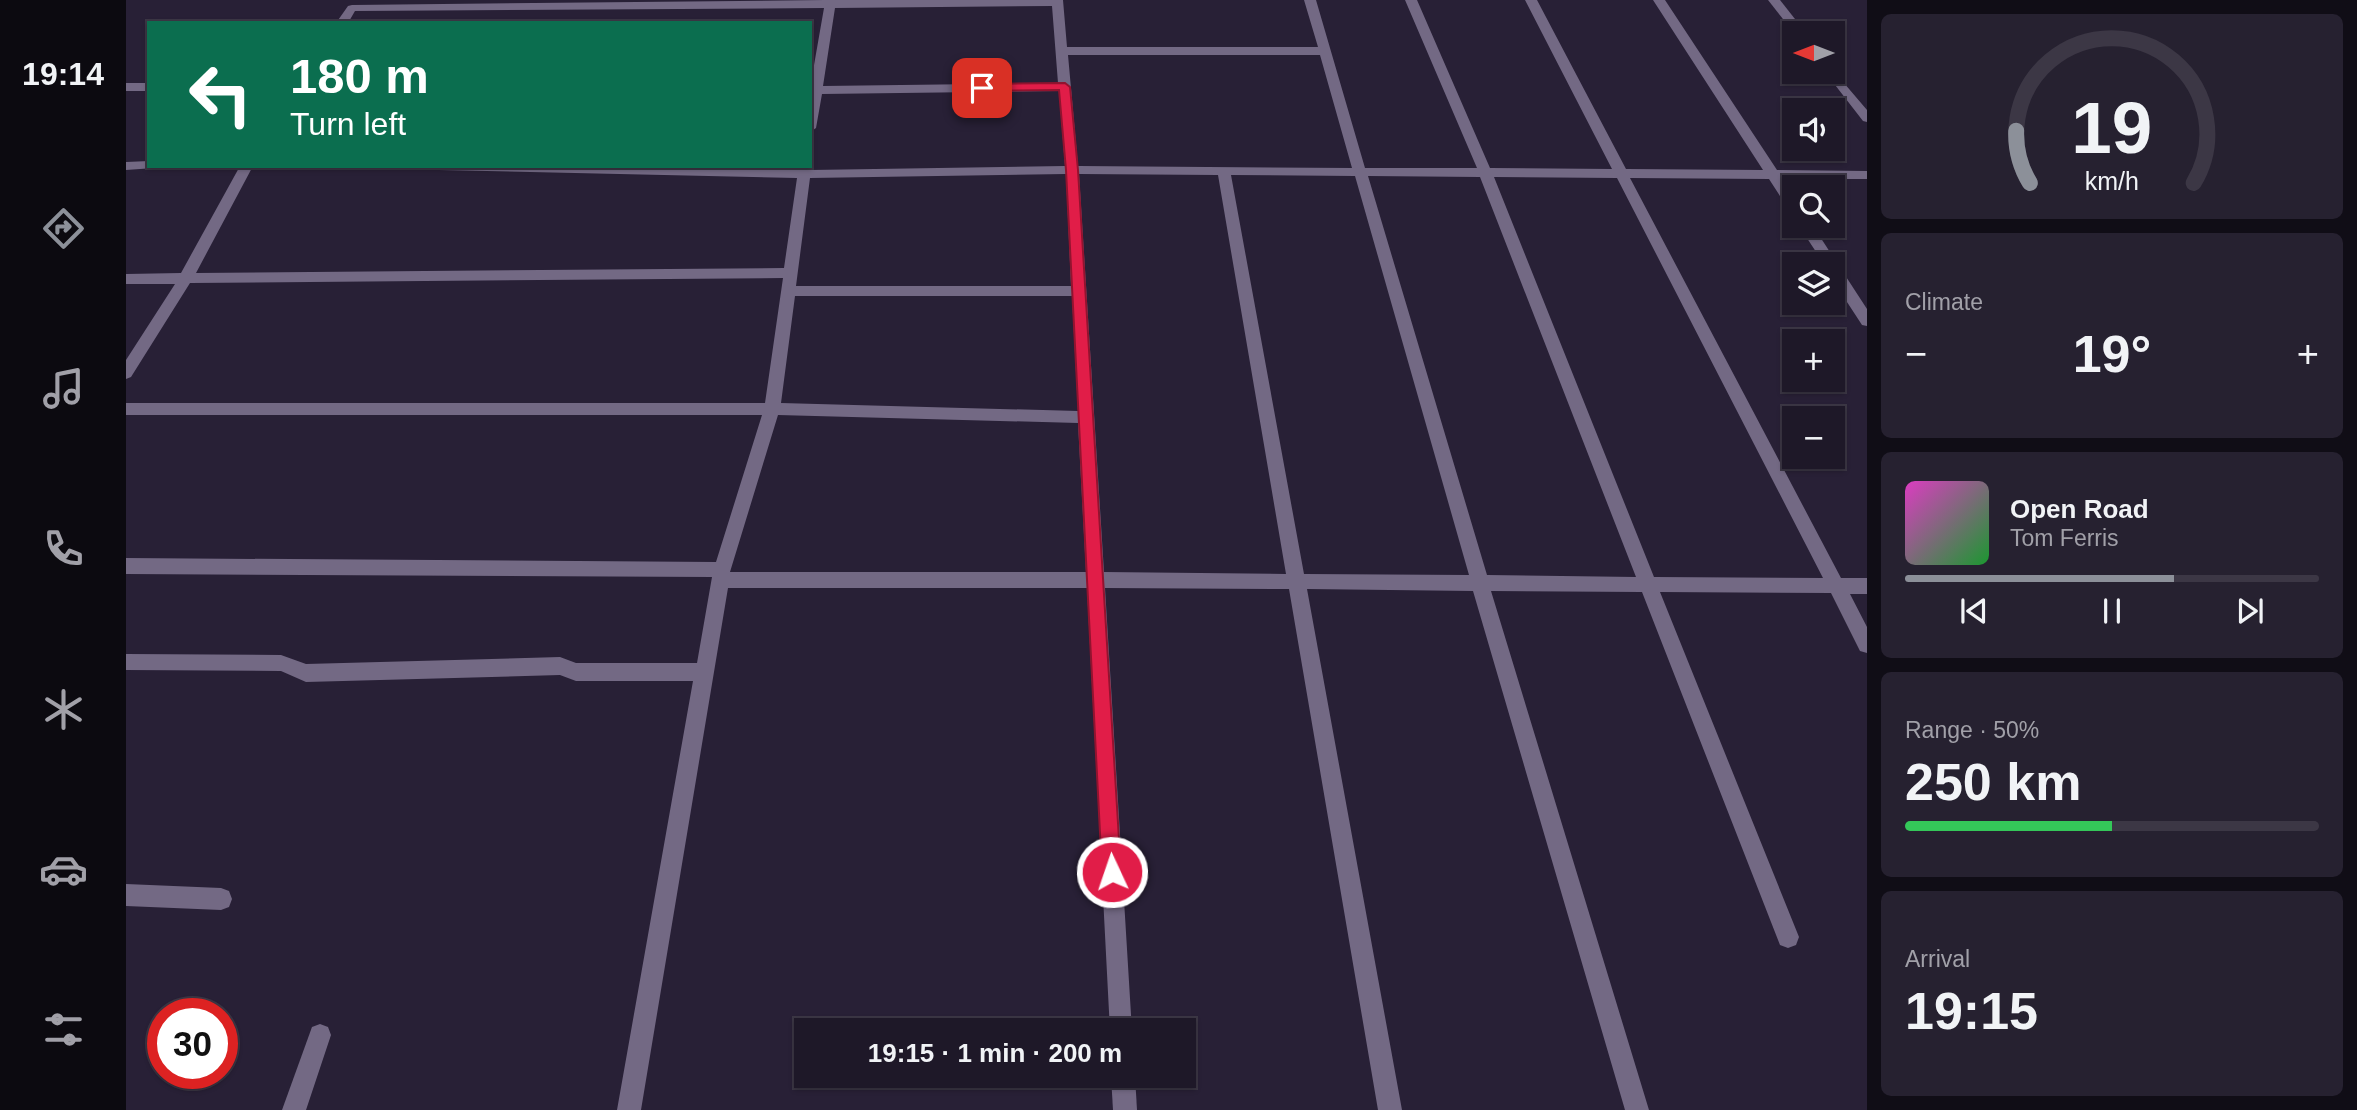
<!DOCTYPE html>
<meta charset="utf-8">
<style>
:root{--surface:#1e1828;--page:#262130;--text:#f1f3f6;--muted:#a1a0a8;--line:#3c3745;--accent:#8c9099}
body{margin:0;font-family:Arial,sans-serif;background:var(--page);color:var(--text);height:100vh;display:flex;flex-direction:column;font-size:26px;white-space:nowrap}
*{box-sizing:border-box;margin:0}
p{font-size:23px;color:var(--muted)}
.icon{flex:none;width:38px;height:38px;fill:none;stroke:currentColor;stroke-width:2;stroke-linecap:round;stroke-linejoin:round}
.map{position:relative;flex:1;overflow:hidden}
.side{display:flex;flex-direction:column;gap:14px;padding:14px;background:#100d16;width:490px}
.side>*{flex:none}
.top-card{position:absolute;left:21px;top:21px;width:665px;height:147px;border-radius:0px;box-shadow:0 2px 5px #0004,0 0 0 2px var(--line);background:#0b6e4f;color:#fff;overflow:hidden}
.needle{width:46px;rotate:270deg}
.buttons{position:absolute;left:1656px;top:21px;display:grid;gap:14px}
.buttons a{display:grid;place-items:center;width:63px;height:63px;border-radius:0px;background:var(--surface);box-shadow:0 2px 5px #0004,0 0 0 2px var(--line);font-size:35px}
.speed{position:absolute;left:21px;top:998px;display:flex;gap:14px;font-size:35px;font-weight:700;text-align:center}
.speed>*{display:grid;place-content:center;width:91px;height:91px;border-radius:50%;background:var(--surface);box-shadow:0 2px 5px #0004,0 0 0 2px var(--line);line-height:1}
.speed .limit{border:10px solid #d22;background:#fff;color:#111}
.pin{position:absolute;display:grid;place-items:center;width:60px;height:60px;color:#fff;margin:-30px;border-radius:14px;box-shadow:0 4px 10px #0006}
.me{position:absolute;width:77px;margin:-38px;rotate:357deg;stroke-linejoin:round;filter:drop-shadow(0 0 5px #0008)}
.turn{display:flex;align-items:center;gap:24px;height:147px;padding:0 28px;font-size:32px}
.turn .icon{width:91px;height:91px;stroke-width:2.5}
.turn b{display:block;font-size:49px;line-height:60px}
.big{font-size:52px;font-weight:800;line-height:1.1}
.side .card{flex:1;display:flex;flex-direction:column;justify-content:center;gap:10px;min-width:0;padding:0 24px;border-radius:10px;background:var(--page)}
.side .dial{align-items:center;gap:0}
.dial svg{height:182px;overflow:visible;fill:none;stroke:var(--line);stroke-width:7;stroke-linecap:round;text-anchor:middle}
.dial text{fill:var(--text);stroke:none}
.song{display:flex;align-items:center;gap:21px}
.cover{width:84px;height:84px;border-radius:10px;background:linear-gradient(135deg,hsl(310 70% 55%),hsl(130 70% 35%))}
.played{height:7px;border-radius:4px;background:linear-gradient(90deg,var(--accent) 65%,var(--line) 65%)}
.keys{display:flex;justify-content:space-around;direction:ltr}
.heat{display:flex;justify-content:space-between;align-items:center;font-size:38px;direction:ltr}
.charge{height:10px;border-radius:5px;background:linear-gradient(90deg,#34c759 50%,var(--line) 0)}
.trip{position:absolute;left:668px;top:1018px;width:402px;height:70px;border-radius:0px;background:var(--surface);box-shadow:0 2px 5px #0004,0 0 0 2px var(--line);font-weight:800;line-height:70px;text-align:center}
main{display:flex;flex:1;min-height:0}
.tabs{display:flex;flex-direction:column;width:126px;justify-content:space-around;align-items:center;background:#0c0a10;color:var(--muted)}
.tabs .icon{width:49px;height:49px}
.tabs .current{color:var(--accent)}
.tabs b{font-size:32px;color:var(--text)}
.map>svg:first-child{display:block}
</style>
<main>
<nav class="tabs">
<b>19:14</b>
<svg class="icon current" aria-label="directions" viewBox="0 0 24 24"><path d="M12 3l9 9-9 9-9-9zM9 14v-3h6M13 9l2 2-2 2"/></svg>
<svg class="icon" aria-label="music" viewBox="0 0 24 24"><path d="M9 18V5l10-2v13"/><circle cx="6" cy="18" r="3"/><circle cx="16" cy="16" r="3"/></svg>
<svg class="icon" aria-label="phone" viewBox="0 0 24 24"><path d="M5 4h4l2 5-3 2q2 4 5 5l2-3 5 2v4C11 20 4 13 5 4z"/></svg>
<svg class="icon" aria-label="climate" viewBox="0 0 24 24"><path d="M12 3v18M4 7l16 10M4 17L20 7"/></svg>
<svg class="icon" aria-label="car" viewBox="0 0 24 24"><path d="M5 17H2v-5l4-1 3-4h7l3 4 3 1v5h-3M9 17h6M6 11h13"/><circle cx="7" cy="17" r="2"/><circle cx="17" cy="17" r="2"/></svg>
<svg class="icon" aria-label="filters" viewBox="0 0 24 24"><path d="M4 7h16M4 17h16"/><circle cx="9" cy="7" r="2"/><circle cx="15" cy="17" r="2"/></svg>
</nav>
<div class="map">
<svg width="1741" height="1110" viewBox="0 0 1741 1110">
<rect width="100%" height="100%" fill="#282036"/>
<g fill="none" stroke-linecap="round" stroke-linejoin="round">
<g fill="#736984" fill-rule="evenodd">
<path d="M699 0H937L941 47H1192L1178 0H1190L1239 168H1351L1279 0H1291L1364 168 1486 169 1399 0H1411L1500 169 1637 170 1527 0H1539L1651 170 1741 171V179H1656L1668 196V211L1663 210 1643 179 1504 178 1715 578H1741V594H1724L1741 627V653L1734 651 1705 593 1534 592 1673 937 1670 945 1662 948 1654 945 1516 592 1365 591 1523 1110H1499L1347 591 1181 589 1276 1110H1252L1163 589 979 588 1006 1031H984L961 588H602L515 1110H491L567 681H450L434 675 180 682 155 671 0 670V654L155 655 180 664 434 657 450 663H571L586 577 0 574V558L590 562 636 415H0V403H639L657 278 64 283 5 377 0 379V360L49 284H0V274L55 273 114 166H127L70 273 658 268 671 178 313 170 307 166 672 170V166H684V164L685 170 939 166 933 91 696 94 690 128 684 132V88L698 8 229 11 222 23H210L222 6 226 5ZM926 6 932 83 697 86 709 8ZM942 55H1194L1226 168 952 166ZM940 174 945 286H670L684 178ZM953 174 1092 175 1160 574 978 572ZM1105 175 1229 176 1343 575 1178 574ZM1242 176 1354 177 1510 577 1361 575ZM1368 177 1491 178 1697 578 1528 577ZM669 296H946L952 411 655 403ZM652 415 952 423 960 572H604Z"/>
<path d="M1642 0H1654L1680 33H1668Z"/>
<path d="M1706 69 1741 110V122L1737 121 1699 72H1706Z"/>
<rect x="0" y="83" width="23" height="8"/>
<path d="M23 161V166L28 168 0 170V162Z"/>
<path d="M1673 226H1687L1741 309V326L1736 325 1706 279V264H1698Z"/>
<path d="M0 884 95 888 103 891 106 899 103 907 95 910 0 906Z"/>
<path d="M194 1024 202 1027 205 1035 180 1110H156L186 1027Z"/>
<path d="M985 1076H1009L1011 1110H987Z"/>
</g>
</g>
<path fill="#e11d48" stroke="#92132f" stroke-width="2" d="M939 83 944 87 952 170 995 872 993 878 986 881 979 878 976 872 940 170 933 90 856 91 850 88 856 84Z"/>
</svg>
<div class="buttons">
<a><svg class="needle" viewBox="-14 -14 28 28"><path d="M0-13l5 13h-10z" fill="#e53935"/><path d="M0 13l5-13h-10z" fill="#a1a0a8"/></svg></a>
<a><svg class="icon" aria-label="sound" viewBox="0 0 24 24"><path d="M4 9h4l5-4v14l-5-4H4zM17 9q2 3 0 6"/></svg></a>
<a><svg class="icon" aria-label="search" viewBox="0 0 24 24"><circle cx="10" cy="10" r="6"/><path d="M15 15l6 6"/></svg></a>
<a><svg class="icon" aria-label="layers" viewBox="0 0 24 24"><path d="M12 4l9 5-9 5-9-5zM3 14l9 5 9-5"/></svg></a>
<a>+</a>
<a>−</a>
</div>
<div class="speed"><div class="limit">30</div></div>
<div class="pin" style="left:856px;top:88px;background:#d93025"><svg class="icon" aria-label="arrive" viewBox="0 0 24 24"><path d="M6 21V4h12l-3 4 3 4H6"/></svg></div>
<svg class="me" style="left:986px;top:872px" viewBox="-20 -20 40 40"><circle r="17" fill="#e11d48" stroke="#fff" stroke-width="3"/><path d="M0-11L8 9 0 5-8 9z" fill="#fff"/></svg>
<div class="trip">19:15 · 1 min · 200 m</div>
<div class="top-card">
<div class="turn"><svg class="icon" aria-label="left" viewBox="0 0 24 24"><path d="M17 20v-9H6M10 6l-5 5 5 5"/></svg><div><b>180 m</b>Turn left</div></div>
</div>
</div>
<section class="side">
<div class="card dial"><svg viewBox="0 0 100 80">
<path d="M14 69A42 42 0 1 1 86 69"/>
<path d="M14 69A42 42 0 0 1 8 46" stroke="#8c9099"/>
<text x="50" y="56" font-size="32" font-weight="700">19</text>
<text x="50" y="72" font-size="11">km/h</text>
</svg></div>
<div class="card"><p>Climate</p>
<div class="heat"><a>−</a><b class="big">19°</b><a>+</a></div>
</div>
<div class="card">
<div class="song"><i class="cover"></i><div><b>Open Road</b><p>Tom Ferris</p></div></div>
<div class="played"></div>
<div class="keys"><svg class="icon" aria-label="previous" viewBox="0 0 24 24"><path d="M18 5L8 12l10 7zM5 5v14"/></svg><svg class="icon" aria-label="pause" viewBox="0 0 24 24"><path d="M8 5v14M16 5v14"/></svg><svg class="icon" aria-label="next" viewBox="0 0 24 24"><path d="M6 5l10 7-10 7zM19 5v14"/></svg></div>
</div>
<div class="card"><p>Range · 50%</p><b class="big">250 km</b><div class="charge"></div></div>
<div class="card"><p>Arrival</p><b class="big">19:15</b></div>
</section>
</main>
